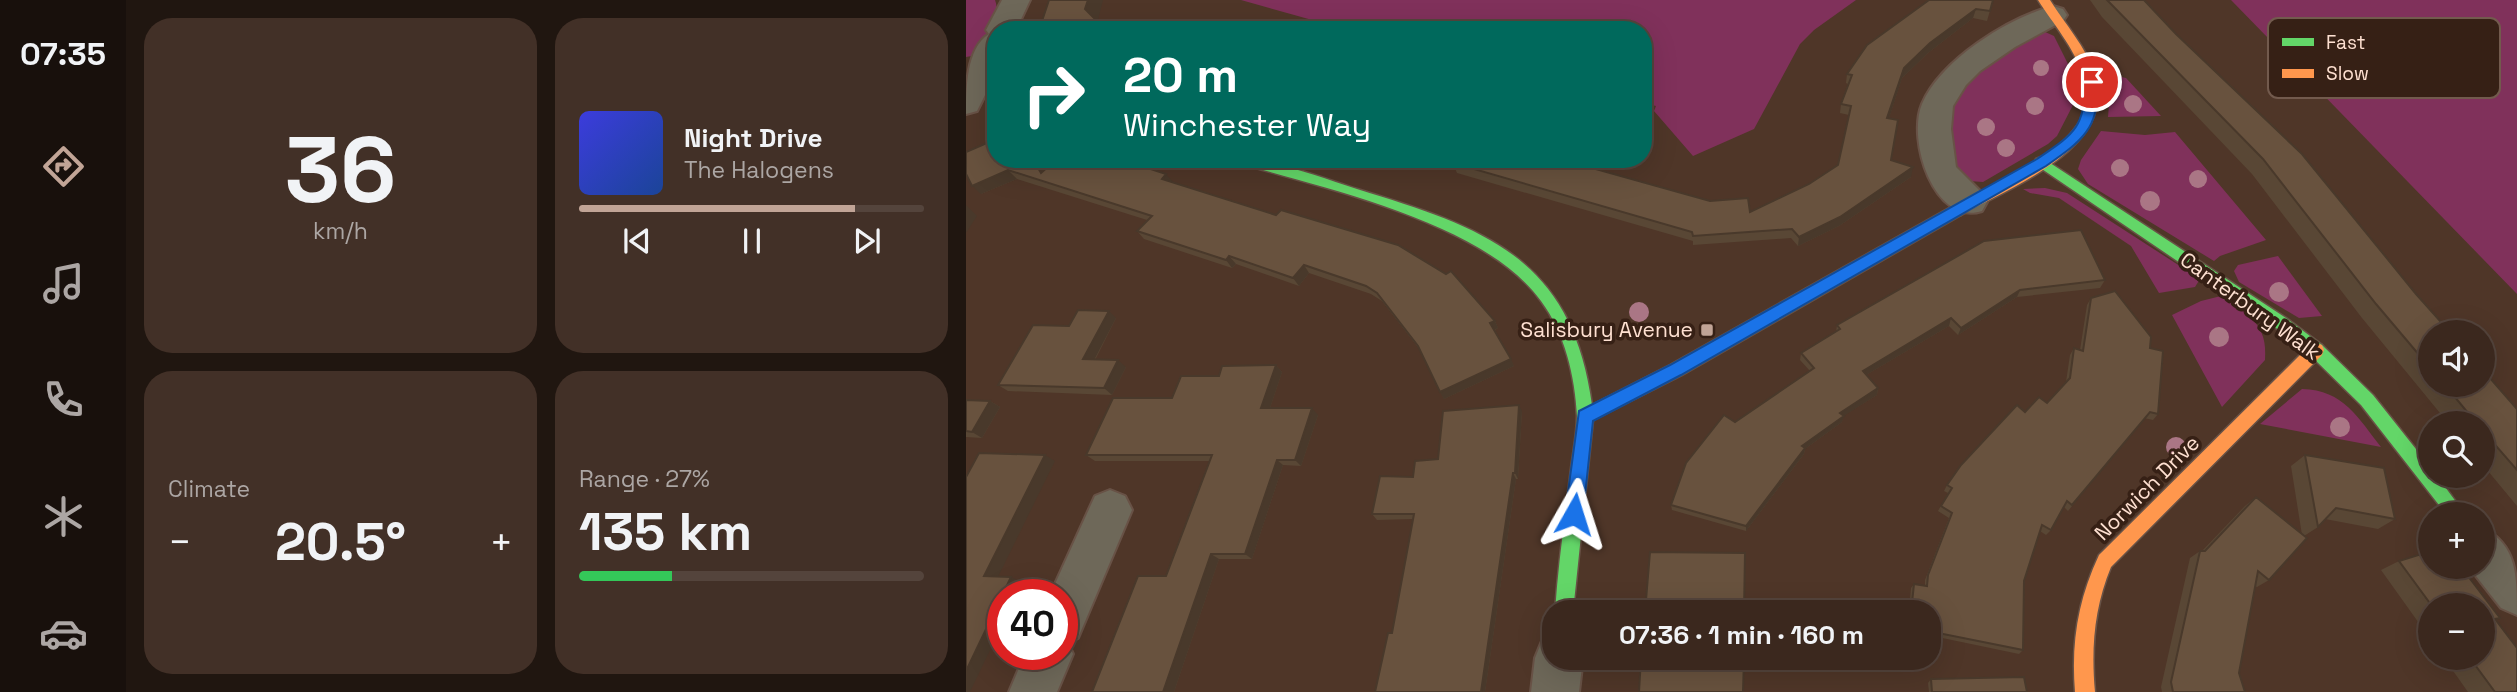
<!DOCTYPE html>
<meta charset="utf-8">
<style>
:root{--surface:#3b281e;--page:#423027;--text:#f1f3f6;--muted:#aca6a4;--line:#54443c;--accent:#c1a496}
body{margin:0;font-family:"Space Grotesk",sans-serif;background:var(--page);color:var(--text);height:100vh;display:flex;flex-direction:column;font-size:26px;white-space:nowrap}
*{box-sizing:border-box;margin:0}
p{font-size:23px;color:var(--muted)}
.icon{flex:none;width:38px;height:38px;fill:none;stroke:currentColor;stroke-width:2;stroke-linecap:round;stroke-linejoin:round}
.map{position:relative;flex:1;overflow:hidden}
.panel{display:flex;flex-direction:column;gap:18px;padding:18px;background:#201610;width:840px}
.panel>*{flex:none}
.top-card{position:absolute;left:21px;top:21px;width:665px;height:147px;border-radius:28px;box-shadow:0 7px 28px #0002,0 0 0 2px var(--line);background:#00695c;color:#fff;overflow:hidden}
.tools{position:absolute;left:1452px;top:320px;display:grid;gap:14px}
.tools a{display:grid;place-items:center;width:77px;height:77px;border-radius:50%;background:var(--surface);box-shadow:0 7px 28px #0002,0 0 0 2px var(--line);font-size:35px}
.speed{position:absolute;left:21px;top:579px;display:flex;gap:14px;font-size:35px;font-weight:700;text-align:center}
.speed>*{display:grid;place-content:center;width:91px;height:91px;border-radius:50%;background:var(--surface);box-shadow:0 7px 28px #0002,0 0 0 2px var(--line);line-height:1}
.speed .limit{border:10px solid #d22;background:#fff;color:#111}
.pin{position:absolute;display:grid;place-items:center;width:60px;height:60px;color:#fff;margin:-30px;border:4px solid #fff;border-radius:50%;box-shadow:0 2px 7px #0007}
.me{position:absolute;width:77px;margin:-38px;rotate:6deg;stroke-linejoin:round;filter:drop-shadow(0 0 5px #0008)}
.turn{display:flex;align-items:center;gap:24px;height:147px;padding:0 21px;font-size:32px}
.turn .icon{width:91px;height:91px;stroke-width:2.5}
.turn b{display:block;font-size:49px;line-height:60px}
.big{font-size:52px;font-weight:700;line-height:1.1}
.panel .widget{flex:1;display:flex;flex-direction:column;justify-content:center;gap:10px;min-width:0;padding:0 24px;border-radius:28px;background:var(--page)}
.panel .dial{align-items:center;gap:0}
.dial b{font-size:91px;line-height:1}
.song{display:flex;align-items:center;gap:21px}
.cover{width:84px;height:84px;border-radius:10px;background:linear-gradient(135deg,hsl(240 70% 55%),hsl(220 70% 35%))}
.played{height:7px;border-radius:4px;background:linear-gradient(90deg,var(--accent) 80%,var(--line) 80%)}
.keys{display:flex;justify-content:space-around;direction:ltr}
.heat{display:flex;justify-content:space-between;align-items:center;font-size:38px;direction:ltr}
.charge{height:10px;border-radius:5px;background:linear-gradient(90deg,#34c759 27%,var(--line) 0)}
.panel .tiles{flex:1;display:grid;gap:18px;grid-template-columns:repeat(2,1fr)}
.trip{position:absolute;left:576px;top:600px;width:399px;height:70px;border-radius:28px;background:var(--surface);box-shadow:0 7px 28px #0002,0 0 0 2px var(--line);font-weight:700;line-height:70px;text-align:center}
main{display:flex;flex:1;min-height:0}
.menu{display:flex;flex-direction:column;width:126px;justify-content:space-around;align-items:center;background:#18100c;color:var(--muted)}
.menu .icon{width:49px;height:49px}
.menu .selected{color:var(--accent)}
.menu b{font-size:32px;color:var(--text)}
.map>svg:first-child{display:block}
</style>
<main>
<nav class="menu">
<b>07:35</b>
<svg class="icon selected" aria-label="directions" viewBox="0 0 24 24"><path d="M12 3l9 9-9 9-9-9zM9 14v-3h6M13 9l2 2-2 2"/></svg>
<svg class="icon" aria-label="music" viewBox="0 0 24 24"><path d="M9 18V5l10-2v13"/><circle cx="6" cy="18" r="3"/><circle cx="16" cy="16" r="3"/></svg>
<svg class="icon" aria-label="phone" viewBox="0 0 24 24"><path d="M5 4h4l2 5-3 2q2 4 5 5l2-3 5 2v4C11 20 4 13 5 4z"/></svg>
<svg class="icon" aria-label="climate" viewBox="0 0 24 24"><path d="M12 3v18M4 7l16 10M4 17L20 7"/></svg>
<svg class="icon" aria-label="car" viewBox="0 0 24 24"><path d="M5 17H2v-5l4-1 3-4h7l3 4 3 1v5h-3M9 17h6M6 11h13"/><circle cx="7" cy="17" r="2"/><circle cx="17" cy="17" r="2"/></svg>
</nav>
<section class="panel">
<div class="tiles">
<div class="widget dial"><b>36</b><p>km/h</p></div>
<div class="widget">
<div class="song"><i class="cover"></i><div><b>Night Drive</b><p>The Halogens</p></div></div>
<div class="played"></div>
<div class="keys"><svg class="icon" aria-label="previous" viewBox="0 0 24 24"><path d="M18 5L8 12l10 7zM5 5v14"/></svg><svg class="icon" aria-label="pause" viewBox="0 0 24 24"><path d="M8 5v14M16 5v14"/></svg><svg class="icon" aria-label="next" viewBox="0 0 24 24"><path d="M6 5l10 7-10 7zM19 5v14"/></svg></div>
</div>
<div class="widget"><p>Climate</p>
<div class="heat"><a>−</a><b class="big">20.5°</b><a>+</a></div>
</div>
<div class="widget"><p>Range · 27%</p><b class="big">135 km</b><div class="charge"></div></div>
</div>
</section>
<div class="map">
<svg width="1551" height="692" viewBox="0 0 1551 692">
<rect width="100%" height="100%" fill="#4f3628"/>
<g fill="#80315b">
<path d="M0 0H29C36 19 20 39 11 55L0 57Z"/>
<path d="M275 0H890L848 30 834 44 788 129 727 156 688 111 690 106 677 103V30H382Z"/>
<path d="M1265 0H1551V294Z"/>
<path d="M1077 31 1088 36 1111 82 1108 103 1091 136 1082 144 1017 182 1003 181 990 173 979 110 989 88 1058 39Z"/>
<path d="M1151 76 1160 78 1195 116 1142 117 1145 79Z"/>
<path d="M1135 131 1179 135 1209 132 1300 240 1254 256 1248 261 1122 184 1112 169 1115 160Z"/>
<path d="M1079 188 1101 193 1234 279 1229 287 1193 293 1165 246 1093 198 1064 193 1057 189Z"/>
<path d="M1312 256 1356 316 1333 318 1273 282 1268 271 1272 265Z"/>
<path d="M1259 295C1283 317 1302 324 1299 360L1256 407 1206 315 1235 301Z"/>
<path d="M1336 389C1378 390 1392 418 1415 447L1294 424Z"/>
</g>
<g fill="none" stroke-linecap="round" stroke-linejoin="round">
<g stroke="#685246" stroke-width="4">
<g id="street">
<path d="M36 0H64L50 30H30V73L11 111 0 114C0 90 0 48 23 34L20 30Z"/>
<path d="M1087 6 1097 9 1101 15 1097 21 1049 47 1014 71 1000 85 987 106 985 129 990 167 1016 193 1021 202 1016 211C968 226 941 140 956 104 975 60 1042 18 1087 6Z"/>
<path d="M144 490 159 496 166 510 112 638 102 643 107 654 91 692H43L59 654H96V595H84L129 496Z"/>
<path d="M1517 528C1551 545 1551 575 1551 615L1535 608 1503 567H1517Z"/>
<path d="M588 636V658H617L613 692H565L569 658 576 641Z"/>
</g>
</g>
<g stroke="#685246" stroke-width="3">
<g id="fast">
<path d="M1075 157 1320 318 1356 345 1407 395 1465 468V476H1471L1499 514H1480L1395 405 1344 355 1310 328 1070 165 1068 162 1070 159Z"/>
<path d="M267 159C309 159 351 176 391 189 518 228 606 257 626 405L704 365 985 207H995L997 211 995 215 716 375 627 420 607 612H589C592 565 599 517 605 469 607 452 611 434 611 416 609 377 599 333 575 301 518 222 360 189 269 162Z"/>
</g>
</g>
<g stroke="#685246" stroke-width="3">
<g id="slow">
<path d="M1072 0H1084C1099 24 1120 47 1129 74 1152 148 1044 187 995 215H985L983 211 985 207C1023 186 1091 160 1114 121 1121 107 1120 89 1116 74 1108 47 1087 24 1072 0Z"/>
<path d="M1350 343 1356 345 1358 350 1356 355 1145 567C1128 608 1125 649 1129 692H1109C1105 642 1112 600 1133 555L1344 345Z"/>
</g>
</g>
<use href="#street" fill="#6e6859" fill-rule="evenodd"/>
<use href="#fast" fill="#63d668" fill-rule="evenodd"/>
<use href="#slow" fill="#ff974d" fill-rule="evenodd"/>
</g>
<g fill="#aa7685">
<circle cx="1075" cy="68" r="8"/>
<circle cx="1167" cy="104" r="9"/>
<circle cx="1069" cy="106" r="9"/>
<circle cx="1020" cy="127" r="9"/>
<circle cx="1040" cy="148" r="9"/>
<circle cx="1154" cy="168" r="9"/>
<circle cx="1232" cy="179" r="9"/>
<circle cx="1184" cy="201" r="10"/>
<circle cx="1313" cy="292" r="10"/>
<circle cx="673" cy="312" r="10"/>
<circle cx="1253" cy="337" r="10"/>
<circle cx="1374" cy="427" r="10"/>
<circle cx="1210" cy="447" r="10"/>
</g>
<g fill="#594735">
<path d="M1027 0 1021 21 1007 18 962 53 936 78 923 118 925 160 945 177 873 226 832 246 825 238 727 245V241L491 173 488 166 465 159H594L784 212 843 184 872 165 883 115 874 113 875 104 882 84 880 83 881 74Z"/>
<path d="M1124 0H1178L1465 332V385H1517L1551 409V506L1517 465V424H1483L1396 318 1286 174 1136 17Z"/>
<path d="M30 159H70L77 171 207 182 529 321 532 328 529 330 548 366 478 399 454 350 416 301 405 294 343 273 333 286 270 264 266 268 178 239 171 231 181 220 51 179 15 194Z"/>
<path d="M1018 241 1139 280 1134 288 1051 297 992 335 983 326 900 375 912 388 911 395 877 416 876 422 839 449 838 454 780 531 706 510 705 505 769 422 844 371 834 360 835 353 870 332 871 325Z"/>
<path d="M1125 298 1184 348 1192 414 1187 420 1178 418 1102 511 1098 507 1085 530 1080 535 1074 531 1058 581 1057 650 1053 654 962 635V612H943L945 588 948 584 959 586V580L983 518 972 511 982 493 978 491 981 485 1059 412 1081 403 1100 382 1104 355 1108 348 1114 350 1121 305Z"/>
<path d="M150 318 129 360 160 367 146 395 42 391 32 385 103 326Z"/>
<path d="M310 365 316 372 304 408 352 415 335 466 317 465 286 559H253L208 692H126L200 576 244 461H129L120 455 206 398 253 376Z"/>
<path d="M0 400 24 401 34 407 16 438 0 437Z"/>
<path d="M556 411 552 479H550L519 692H409L426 633 447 519 411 520 406 514 447 477 472 459Z"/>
<path d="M1339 455 1429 519 1412 529 1359 519 1352 527 1338 536 1303 580 1291 587 1289 586 1273 673 1279 692H1196L1195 687 1224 558 1234 551H1236L1279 506 1290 497 1336 535 1325 466Z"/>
<path d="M1465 551V567H1495L1534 618 1529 620 1551 648V692H1502L1478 658H1517V606H1465V640L1415 570 1433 561Z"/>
<path d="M965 679 1061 692H963L962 683Z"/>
</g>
<g fill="#49392b">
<path d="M122 0H137L131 24 119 9Z"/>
<path d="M1010 9 1007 18 962 53 936 78 920 128 921 118 938 68 964 43Z"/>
<path d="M67 159H70L83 182 75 173Z"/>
<path d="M947 167 945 177 873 226 832 246 833 237Z"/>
<path d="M42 170 51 179 15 194 6 186Z"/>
<path d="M200 174 207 182 196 179Z"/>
<path d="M0 205 11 216 0 233Z"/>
<path d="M263 256 270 264 266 268 260 260Z"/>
<path d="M338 265 343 273 333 286 327 278Z"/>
<path d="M1054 290 1051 297 992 335 995 328Z"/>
<path d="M143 311 150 318 125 366 117 359Z"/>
<path d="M985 318 983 326 895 378 897 371Z"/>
<path d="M529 321 532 328 528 330 524 323Z"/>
<path d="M545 359 548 366 478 399 474 392Z"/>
<path d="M152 360 160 367 146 395 138 388Z"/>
<path d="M310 365 316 372 302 414 295 408Z"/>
<path d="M912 388 911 395 873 419 874 413Z"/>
<path d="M24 401 34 407 16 438 6 432Z"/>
<path d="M553 405 556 411 552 479 549 473Z"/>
<path d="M346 408 352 415 335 466 329 460Z"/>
<path d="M878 416 876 422 839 449 838 454 780 531V526L836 446Z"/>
<path d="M79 455 89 461 30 581 18 576Z"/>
<path d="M311 460 317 465 286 559 279 554Z"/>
<path d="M547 473 550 479 519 692H515Z"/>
<path d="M245 554 253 559 208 692H197Z"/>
<path d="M45 577 56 582 50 595H37Z"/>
<path d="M37 595V623L4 692H0V671Z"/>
</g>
<g fill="#68523e" stroke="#49392b" stroke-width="2">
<path d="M83 0H122L119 9 140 30H80L75 24Z"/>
<path d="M963 0H1027L1024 11 1010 9 964 43 938 68 921 118 932 120 925 160 947 167 874 217 833 237 826 229 727 236 726 232 487 163 490 159H594L744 201 782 198 784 212 843 184 872 165 885 106 875 104 886 75 881 74 901 45Z"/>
<path d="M1141 0H1178L1210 34 1336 154 1450 294 1484 332H1465V369L1410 304 1297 159Z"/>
<path d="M30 139V159H67L75 173 91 159H154L200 174 196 179 310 215 315 210 432 245 480 274 485 271 529 321 524 323 545 359 474 392 452 346 411 293 400 286 338 265 327 278 263 256 260 260 171 231 186 216 42 170 6 186 0 174V152Z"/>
<path d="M1115 230 1139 280 1054 290 995 328 985 318 897 371 912 388 874 413 878 416 836 446 839 448 780 526 705 505 720 463 758 415 769 422 848 368 835 353 874 329 871 325 1018 241Z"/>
<path d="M1149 291 1185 337 1184 348 1197 351 1192 414 1184 412 1106 505 1101 501 1085 530 1076 525 1058 581 1057 650 962 631V612H945L948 584 961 586 962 575 986 513 975 506 986 488 981 485 995 465 1051 405 1059 412 1073 397 1081 403 1104 378 1108 348 1117 351 1125 298Z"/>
<path d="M112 310 143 311 117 359 152 360 138 388 32 385 67 325 103 326Z"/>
<path d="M310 365 295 408H346L329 460H311L279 554H245L197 692H126L172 576H200L246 455H120L147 398H206L215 376H253L256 366Z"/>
<path d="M1517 370 1551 409V470L1517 431V424H1511L1479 385H1517Z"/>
<path d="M0 400 24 401 6 432 0 431Z"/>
<path d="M553 405 549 473H547L515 692H409L422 633H426L448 514H406L414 476 447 477 449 461 472 459 477 411Z"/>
<path d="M13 453 79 455 18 576 45 577 0 671V477Z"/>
<path d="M1339 455 1418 468 1429 519 1370 508 1352 527Z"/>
<path d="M1290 497 1341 538 1303 580 1292 571 1273 673 1279 692H1207L1205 682 1234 551H1239Z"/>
<path d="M1465 551V567H1495L1534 618 1529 619 1551 648V692H1529L1504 658H1517V606H1466L1433 561Z"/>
<path d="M684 552 779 553 778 612H679Z"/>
<path d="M675 658H778L777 692H673Z"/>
<path d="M1058 677 1061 692H966L965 679Z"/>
</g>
<path fill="#1a73e8" stroke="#114b97" stroke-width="2" d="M1126 78 1132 82C1134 128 1116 141 1080 166L715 375 627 421 617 514 615 521 608 523 602 521 599 514 613 411 704 365 1071 159C1106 135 1120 128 1119 82Z"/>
<rect fill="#c1a496" stroke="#362015" stroke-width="2.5" x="734" y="323" width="14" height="14" rx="3.5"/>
<g text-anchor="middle" stroke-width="7" stroke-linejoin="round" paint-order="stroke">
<g font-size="21" fill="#fee0d1" stroke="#362015">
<text transform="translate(1284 306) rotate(36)" y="7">Canterbury Walk</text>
<text transform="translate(1181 488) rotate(-45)" y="7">Norwich Drive</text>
</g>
<g font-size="21" fill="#fee0d1" stroke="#362015" text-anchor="end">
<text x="727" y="337">Salisbury Avenue</text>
</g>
</g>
<rect x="1302" y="18" width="232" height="80" rx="10" fill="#362015" stroke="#725a4d" stroke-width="2"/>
<rect x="1316" y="38" width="32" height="8" fill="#63d668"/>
<rect x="1316" y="69" width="32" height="9" fill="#ff974d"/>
<g font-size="19" fill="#fee0d1">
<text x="1360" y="49">Fast</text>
<text x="1360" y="80">Slow</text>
</g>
</svg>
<div class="tools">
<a><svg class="icon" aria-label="sound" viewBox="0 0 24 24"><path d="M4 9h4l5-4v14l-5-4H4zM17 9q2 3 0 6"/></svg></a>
<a><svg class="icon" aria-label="search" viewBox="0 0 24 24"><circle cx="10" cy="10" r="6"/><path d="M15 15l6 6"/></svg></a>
<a>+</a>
<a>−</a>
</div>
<div class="speed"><div class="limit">40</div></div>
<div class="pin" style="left:1126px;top:82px;background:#d93025"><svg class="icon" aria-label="arrive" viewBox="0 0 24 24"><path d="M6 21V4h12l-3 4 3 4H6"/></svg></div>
<svg class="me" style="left:608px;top:514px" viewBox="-20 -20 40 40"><path d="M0-17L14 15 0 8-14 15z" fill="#1a73e8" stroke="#fff" stroke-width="4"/></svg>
<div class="trip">07:36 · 1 min · 160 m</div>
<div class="top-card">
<div class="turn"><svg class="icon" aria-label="right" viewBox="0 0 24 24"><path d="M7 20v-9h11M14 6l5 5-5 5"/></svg><div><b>20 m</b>Winchester Way</div></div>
</div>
</div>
</main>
